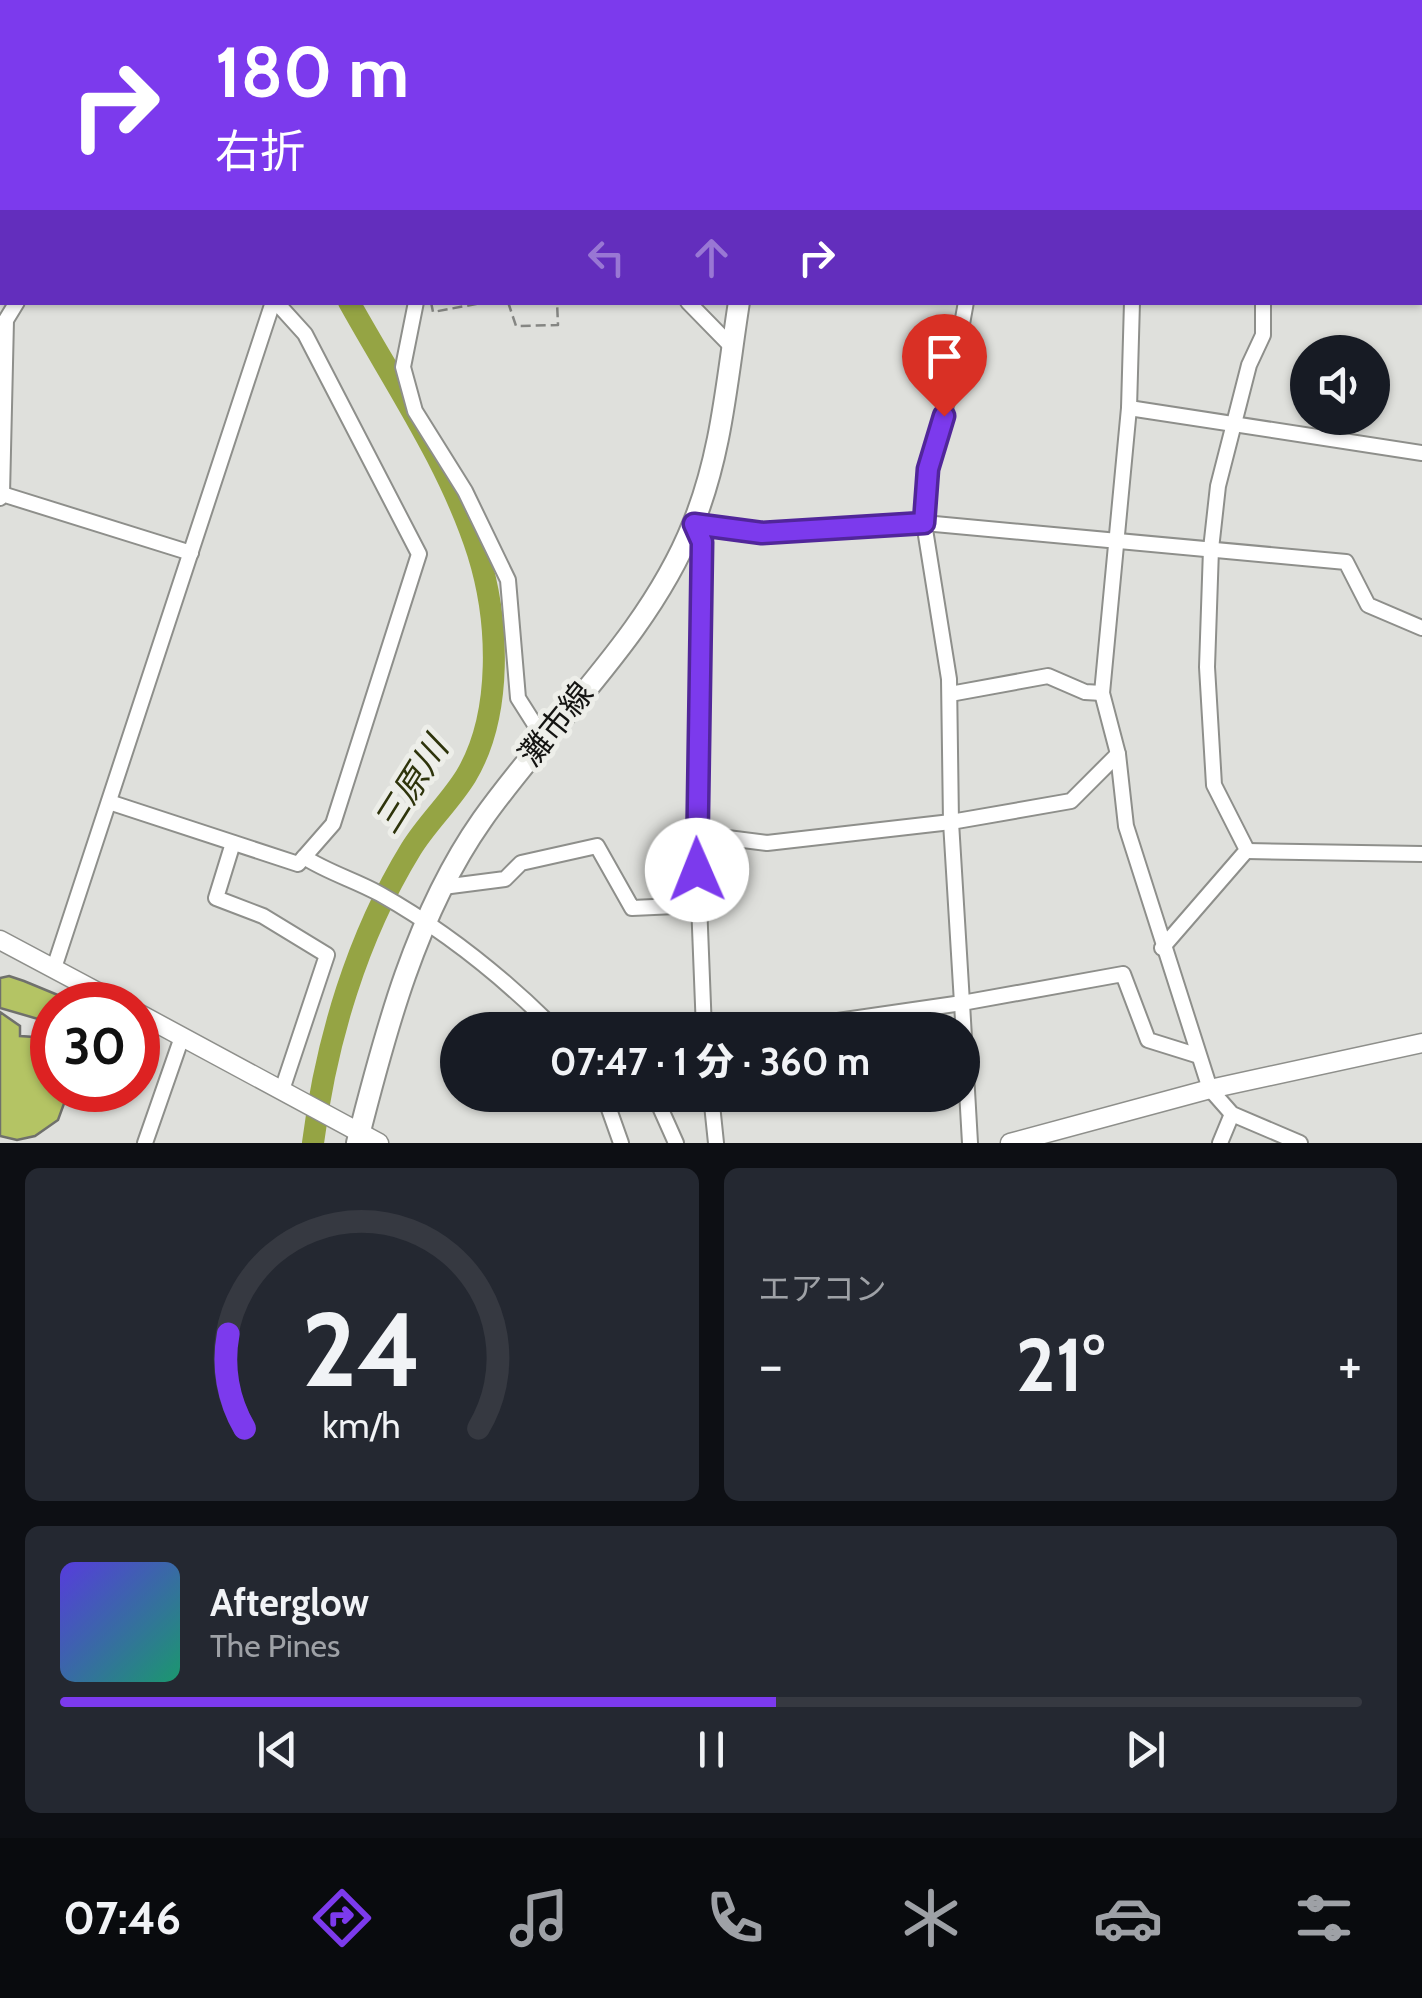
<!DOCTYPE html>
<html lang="ja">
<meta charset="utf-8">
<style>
:root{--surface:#171b24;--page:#242831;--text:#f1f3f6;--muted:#9ea1a6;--line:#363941;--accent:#7c3aed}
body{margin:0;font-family:Cabin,"Noto Sans JP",sans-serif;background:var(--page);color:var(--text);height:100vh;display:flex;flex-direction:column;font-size:38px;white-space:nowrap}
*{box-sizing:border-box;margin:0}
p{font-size:32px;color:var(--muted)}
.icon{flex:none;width:55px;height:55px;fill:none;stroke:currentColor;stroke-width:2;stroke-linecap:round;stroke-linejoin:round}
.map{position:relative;height:1143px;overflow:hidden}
.details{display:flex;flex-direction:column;gap:25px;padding:25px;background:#0d0f14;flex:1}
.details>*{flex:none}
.guide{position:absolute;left:0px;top:0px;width:1422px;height:305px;box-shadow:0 2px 8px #0004;background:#7c3aed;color:#fff;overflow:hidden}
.fabs{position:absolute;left:1290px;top:335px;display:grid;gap:20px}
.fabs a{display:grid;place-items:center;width:100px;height:100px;border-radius:50%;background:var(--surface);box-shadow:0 2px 8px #0004;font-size:50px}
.speed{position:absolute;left:30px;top:982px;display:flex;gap:20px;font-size:50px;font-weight:700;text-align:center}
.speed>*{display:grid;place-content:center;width:130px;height:130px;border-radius:50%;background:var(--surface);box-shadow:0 2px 8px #0004;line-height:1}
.speed .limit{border:15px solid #d22;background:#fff;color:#111}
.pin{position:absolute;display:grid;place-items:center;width:85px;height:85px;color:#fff;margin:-102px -42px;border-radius:50% 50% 50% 0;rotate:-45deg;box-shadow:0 0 10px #0007}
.pin .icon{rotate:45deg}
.me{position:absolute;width:110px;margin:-55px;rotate:359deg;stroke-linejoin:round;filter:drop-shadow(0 0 8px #0008)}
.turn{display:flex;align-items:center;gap:35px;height:210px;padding:0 50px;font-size:45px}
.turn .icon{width:130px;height:130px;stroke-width:2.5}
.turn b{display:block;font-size:70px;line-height:85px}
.lanes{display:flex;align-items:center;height:95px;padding:0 50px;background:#0003;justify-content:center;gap:50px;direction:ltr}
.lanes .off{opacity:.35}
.big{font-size:75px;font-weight:800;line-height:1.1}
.details .widget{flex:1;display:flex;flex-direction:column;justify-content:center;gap:15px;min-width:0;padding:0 35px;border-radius:15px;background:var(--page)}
.details .dial{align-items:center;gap:0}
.dial svg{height:260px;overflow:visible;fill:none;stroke:var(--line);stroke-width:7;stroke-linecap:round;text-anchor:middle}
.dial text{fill:var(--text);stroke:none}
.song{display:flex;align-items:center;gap:30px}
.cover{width:120px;height:120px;border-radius:15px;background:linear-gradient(135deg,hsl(250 70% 55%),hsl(160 70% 35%))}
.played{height:10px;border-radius:5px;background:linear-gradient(90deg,var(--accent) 55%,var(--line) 55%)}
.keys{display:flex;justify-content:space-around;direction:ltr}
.heat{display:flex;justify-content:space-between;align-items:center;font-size:55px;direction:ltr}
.details .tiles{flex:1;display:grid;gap:25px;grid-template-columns:1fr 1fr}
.widget:last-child{grid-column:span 2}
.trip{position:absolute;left:440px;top:1012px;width:540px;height:100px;border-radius:50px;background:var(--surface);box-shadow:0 2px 8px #0004;font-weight:800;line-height:100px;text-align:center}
.dock{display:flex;height:160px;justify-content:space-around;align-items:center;background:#090b0e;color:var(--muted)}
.dock .icon{width:70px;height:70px}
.dock .on{color:var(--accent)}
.dock b{font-size:45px;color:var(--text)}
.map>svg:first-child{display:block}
</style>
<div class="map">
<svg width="1422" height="1143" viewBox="0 0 1422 1143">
<rect width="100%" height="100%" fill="#dfe0dc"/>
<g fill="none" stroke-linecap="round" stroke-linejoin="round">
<g stroke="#95a444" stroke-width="22">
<path d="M192 0 195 2"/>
<path d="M347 2 349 0"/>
<path d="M313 1143C326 1041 357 937 411 849 427 823 450 802 466 776 503 714 499 620 478 553 450 465 394 383 349 302"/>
</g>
</g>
<g fill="#b4c464" stroke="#6f706c" stroke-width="2.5">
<path d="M9 976 24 981 82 1005H52V1023L0 1008V978Z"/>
<path d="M0 1012 20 1026V1036L35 1037 52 1049V1090H69L58 1120 35 1136 17 1140 0 1136Z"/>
</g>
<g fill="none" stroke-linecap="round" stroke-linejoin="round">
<g stroke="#8e8f8b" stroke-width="18">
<g id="minor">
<path d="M102 0 105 2"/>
<path d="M455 0 458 2"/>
<path d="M515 0 516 2"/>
<path d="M1363 0V2"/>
<path d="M1011 2 1012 0"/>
<path d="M1144 2V0"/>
<path d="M0 63 2 65"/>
<path d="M1420 249 1422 253"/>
<path d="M416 302 403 367 415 411 465 491 508 580 518 698 544 739"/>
<path d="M688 302 732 347"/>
<path d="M1132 302 1129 408 1102 693 1118 754 1126 826 1210 1089 1232 1114 1300 1143"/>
<path d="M1129 408 1422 453"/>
<path d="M2 494 6 320 17 302"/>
<path d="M0 498 2 494 191 553"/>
<path d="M693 524 763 533 924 523 1346 562 1368 605 1422 628"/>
<path d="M693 524 702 542 696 826 704 1030"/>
<path d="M950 694 1048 676 1085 692 1102 693"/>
<path d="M109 802 298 864 333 824 419 554 305 334 276 302"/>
<path d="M696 834 767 843 951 822 949 679 924 523 928 469 949 395 966 302"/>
<path d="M233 843 216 898 263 916 327 955 282 1090"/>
<path d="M1247 851 1422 854"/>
<path d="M304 857C329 873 355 880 380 894 446 931 502 976 556 1030"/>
<path d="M443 887 505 879 521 863 597 846 632 908 698 905"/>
<path d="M1162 948 1247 850 1214 785 1207 667 1211 549 1218 486 1249 365 1263 335V302"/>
<path d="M54 968 273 302"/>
<path d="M775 1030 962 1003 951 822 1071 801 1118 754"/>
<path d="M604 1095 621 1143"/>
<path d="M646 1095 659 1105 676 1143"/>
<path d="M711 1095 716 1143"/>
<path d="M145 1143 182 1037"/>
<path d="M970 1143 962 1003 1123 974 1148 1040 1196 1055"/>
<path d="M1220 1143 1232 1114"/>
</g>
</g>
<g stroke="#8e8f8b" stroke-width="21">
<g id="tertiary">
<path d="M0 940 122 1005"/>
<path d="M138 1013 379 1143"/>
<path d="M1010 1143 1210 1089 1422 1043"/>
</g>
</g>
<g stroke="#8e8f8b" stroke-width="24">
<g id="secondary">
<path d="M788 2V0"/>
<path d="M357 1143C385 1032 416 914 482 820 551 722 648 637 693 524 722 453 727 378 739 302"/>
</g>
</g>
<g stroke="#858683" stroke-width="2.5" stroke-dasharray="10 5" stroke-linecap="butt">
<path d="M431 302 433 312 487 302"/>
<path d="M508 302 516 326 558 325 557 302"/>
</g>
<use href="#minor" stroke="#fff" stroke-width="14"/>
<use href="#tertiary" stroke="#fff" stroke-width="18"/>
<use href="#secondary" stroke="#fff" stroke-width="20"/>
</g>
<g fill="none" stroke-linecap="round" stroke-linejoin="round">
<g stroke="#51269a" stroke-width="25">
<path id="route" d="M697 870 702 542 694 524 762 533 924 523 928 469 944 416"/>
</g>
<use href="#route" stroke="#7c3aed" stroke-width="18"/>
</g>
<g text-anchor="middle" stroke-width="10" stroke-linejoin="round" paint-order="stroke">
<g font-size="32" fill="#141412" stroke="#edeee9">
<text transform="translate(556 724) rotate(-51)" y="11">灘市線</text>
</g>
<g font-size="35" font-style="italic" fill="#2e340b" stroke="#edeee9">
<text transform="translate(411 785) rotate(-58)" y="12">三原川</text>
</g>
</g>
</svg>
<div class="fabs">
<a><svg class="icon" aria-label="sound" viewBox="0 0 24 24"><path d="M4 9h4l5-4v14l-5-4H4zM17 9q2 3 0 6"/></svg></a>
</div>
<div class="speed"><div class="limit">30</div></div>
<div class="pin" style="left:944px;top:416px;background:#d93025"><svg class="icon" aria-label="arrive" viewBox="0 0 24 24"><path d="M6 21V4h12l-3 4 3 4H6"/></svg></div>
<svg class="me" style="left:697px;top:870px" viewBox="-20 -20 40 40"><circle r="19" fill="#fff"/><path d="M0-13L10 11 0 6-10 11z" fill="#7c3aed"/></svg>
<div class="trip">07:47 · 1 分 · 360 m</div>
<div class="guide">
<div class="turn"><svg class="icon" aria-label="right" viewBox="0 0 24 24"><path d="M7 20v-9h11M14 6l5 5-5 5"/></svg><div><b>180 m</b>右折</div></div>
<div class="lanes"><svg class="icon off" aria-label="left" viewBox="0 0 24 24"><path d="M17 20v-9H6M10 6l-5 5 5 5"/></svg><svg class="icon off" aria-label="ahead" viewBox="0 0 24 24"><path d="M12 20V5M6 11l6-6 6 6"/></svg><svg class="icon" aria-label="right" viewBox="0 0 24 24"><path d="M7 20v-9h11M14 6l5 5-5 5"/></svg></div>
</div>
</div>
<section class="details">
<div class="tiles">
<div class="widget dial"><svg viewBox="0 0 100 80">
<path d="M14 69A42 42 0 1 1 86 69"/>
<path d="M14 69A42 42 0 0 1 9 40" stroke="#7c3aed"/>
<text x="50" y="56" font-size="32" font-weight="700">24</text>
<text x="50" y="72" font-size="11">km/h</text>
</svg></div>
<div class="widget"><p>エアコン</p>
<div class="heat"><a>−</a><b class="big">21°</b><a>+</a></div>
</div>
<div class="widget">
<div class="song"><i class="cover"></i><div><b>Afterglow</b><p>The Pines</p></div></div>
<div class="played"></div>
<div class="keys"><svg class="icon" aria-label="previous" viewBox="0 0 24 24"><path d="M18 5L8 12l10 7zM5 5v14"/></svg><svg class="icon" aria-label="pause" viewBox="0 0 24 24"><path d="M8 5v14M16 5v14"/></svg><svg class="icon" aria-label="next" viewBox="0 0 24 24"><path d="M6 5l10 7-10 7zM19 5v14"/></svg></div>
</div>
</div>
</section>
<nav class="dock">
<b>07:46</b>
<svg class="icon on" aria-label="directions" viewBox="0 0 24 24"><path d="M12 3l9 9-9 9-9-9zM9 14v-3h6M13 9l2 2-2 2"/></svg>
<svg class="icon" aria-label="music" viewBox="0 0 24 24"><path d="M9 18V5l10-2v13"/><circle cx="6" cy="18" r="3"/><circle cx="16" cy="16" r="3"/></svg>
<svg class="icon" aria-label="phone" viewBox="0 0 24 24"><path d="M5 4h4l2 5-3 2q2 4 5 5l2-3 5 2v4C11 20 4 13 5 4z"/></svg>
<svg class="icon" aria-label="climate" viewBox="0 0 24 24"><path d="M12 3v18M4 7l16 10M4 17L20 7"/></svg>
<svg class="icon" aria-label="car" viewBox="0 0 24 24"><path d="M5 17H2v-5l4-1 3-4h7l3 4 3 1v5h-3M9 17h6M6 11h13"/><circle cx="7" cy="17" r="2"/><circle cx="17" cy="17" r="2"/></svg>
<svg class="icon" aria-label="filters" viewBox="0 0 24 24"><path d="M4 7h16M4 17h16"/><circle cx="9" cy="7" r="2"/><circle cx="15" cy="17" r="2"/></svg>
</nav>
